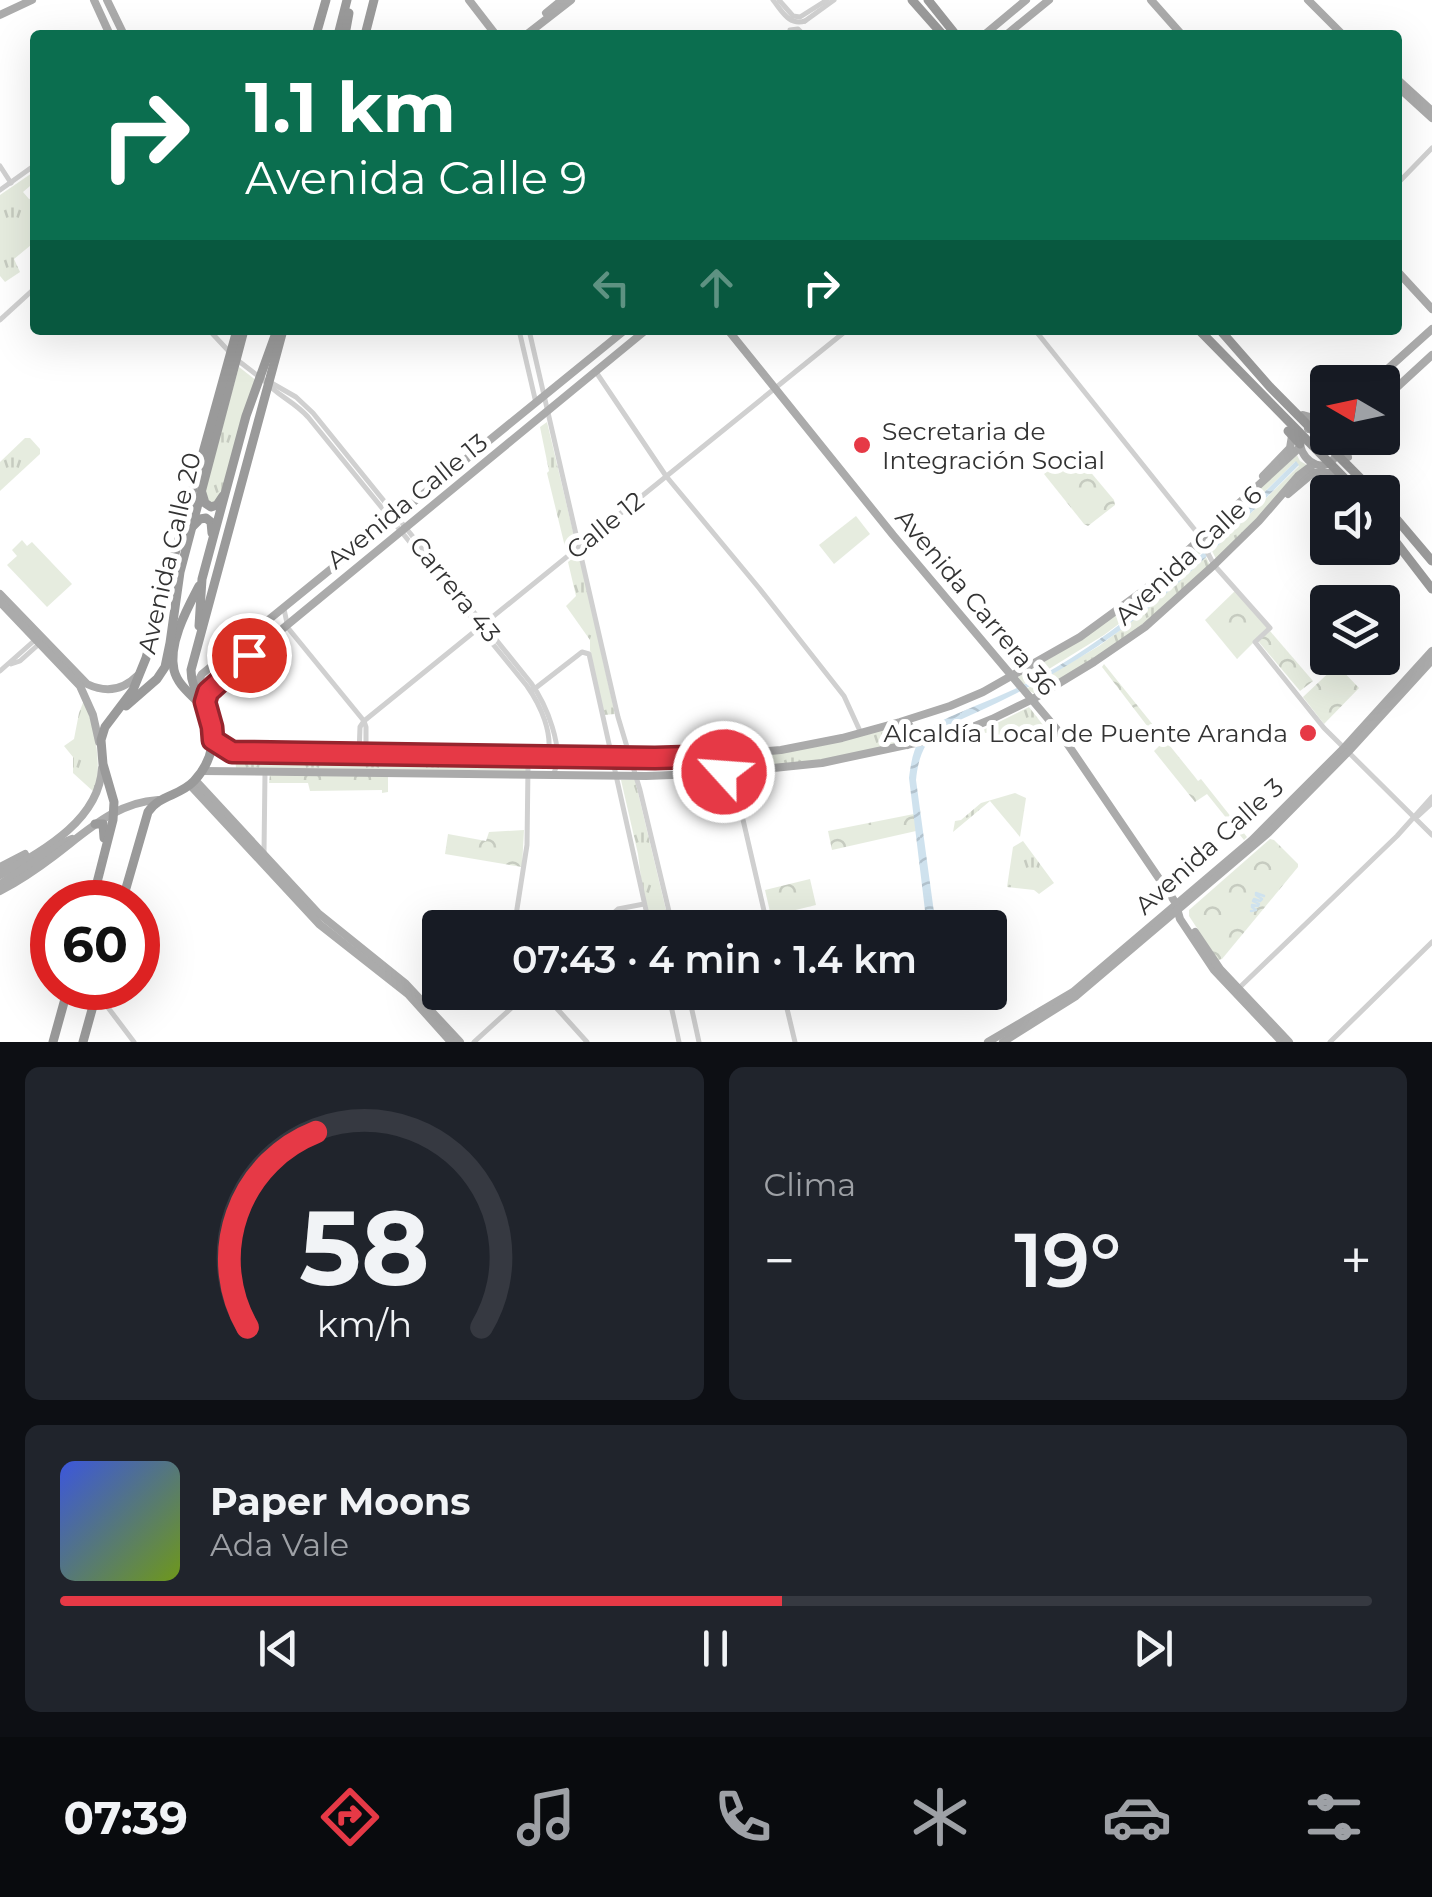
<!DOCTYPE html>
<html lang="es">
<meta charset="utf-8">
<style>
:root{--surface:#171b24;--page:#20242c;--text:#f1f3f6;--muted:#9ea1a6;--line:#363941;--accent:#e63946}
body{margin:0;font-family:Montserrat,sans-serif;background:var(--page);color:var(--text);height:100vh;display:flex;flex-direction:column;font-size:38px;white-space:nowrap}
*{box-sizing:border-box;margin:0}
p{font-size:32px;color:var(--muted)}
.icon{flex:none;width:55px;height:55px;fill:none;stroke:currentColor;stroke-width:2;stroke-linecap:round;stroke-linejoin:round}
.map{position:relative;height:1042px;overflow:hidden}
.panel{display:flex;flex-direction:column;gap:25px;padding:25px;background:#0d0f14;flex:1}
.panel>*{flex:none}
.guide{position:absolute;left:30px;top:30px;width:1372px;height:305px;border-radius:10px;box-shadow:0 10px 40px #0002;background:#0b6e4f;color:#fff;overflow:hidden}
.needle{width:65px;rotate:279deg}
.controls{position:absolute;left:1310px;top:365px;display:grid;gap:20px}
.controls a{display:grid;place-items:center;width:90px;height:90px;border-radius:10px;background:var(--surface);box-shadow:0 10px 40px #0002;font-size:50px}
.speed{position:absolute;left:30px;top:880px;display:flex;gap:20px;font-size:50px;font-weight:700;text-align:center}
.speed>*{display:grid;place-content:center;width:130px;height:130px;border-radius:50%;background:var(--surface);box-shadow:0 10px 40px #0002;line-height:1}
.speed .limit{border:15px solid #d22;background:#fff;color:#111}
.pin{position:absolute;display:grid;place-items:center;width:85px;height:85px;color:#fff;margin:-42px;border:5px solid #fff;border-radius:50%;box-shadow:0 2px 10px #0007}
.me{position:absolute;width:110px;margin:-55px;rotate:296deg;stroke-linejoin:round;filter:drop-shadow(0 0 8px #0008)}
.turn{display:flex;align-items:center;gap:35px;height:210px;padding:0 50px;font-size:45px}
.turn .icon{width:130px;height:130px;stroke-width:2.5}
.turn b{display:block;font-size:70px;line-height:85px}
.lanes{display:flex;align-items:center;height:95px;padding:0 50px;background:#0003;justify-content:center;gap:50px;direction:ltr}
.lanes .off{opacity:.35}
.big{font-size:75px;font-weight:600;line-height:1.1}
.panel .widget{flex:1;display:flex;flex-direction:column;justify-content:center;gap:15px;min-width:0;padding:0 35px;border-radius:15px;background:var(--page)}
.panel .dial{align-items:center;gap:0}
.dial svg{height:260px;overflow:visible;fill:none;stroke:var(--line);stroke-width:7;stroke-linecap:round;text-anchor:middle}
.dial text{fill:var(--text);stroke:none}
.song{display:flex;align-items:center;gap:30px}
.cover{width:120px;height:120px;border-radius:15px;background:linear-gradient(135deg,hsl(230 70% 55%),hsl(80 70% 35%))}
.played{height:10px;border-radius:5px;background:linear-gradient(90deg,var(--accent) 55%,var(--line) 55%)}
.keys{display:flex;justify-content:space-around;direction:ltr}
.heat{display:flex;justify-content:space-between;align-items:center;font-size:55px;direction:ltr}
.panel .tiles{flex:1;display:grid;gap:25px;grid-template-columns:1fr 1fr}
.widget:last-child{grid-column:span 2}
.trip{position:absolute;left:422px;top:910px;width:585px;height:100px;border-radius:10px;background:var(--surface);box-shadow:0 10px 40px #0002;font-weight:600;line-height:100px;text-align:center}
.tabs{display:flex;height:160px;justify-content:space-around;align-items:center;background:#090b0e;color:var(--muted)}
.tabs .icon{width:70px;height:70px}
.tabs .selected{color:var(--accent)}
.tabs b{font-size:45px;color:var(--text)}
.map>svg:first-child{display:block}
</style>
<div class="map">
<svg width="1432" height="1042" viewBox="0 0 1432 1042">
<defs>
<pattern id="grass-tufts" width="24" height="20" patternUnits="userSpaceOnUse" patternTransform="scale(2.5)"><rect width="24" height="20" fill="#e6ecdf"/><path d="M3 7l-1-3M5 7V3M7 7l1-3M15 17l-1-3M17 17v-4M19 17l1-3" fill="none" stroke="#c6cbc0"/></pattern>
<pattern id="park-crowns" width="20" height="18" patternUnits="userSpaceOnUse" patternTransform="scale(2.5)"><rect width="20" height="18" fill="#e6ecdf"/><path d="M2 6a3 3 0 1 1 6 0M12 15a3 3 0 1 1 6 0" fill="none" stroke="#c6cbc0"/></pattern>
<pattern id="water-waves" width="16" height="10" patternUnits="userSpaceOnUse" patternTransform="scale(2.5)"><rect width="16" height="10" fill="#cfe2ee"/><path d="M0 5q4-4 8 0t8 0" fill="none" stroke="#b2c2cd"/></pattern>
</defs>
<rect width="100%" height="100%" fill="#fff"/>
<g fill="url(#grass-tufts)">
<path d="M35 171V186H30L23 192 29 199 35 198V248L31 245 14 259 20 272 5 282 0 276V195Z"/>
<path d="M239 367 257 381 219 500 208 504 204 489Z"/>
<path d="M547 422 576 544 566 551 547 473 549 471 540 427Z"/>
<path d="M25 438H30L40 449V454L0 491V462Z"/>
<path d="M1297 455 1300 461 1307 465 1294 476 1263 512 1216 559 1212 551 1299 466 1295 462 1210 545 1206 536Z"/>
<path d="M1198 543 1203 551 1147 603 1104 635 1023 685 1018 677 1054 656Z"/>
<path d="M579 553 615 714 604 715 590 650V640L566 606 576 596 568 562Z"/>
<path d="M1206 557 1210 565 1169 604 1115 645 1035 694 1026 689 1099 646 1136 618Z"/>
<path d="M84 700C95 730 102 761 95 793L73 773V757L64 746 74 739 79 713Z"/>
<path d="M1029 707 1043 725 1042 740 979 732Z"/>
<path d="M901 724 905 725 911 733 907 742 813 763 732 769 729 758Z"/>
<path d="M235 755 530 758 526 771 257 768H236Z"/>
<path d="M621 780H635L670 927H652L642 886 638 854Z"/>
<path d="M1015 793 1026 798 1020 837 990 801 953 832 955 821 961 820 981 803Z"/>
<path d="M1023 841 1054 883 1039 894 1034 890 1007 887 1013 847Z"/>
</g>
<g fill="url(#park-crowns)">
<path d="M1072 450 1114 500 1115 505 1088 526 1084 524 1044 474Z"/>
<path d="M1235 591 1268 628 1237 659 1205 620Z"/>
<path d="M1270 631 1313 681 1300 691 1258 641Z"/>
<path d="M1104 664 1195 777 1198 781 1201 779 1247 837 1244 840 1207 794 1195 802 1154 751 1161 744 1102 667Z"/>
<path d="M1337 665 1359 688 1324 724 1303 697Z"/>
<path d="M270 774 388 775V792L382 793V790L310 791 308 783H269Z"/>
<path d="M914 814 916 831 832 850 828 831Z"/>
<path d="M524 830 522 867 445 854 448 834 486 841 489 832Z"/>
<path d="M1270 839 1274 840 1298 864V867L1222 959 1218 960 1189 916V910Z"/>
<path d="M810 879 816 905 771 916 765 890Z"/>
</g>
<g fill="#e6ecdf">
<path d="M856 516 870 534 834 564 819 545Z"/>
<path d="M22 540 27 546 32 542 72 584 47 607 7 565 17 556 12 550Z"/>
</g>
<path fill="url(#water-waves)" d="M1296 461 1299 465C1235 528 1173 596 1098 646 1049 679 995 705 941 728 924 741 918 759 916 780L936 927H927L909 778C915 725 933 725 975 706 992 699 1009 692 1025 684 1063 666 1113 631 1146 604 1199 560 1247 509 1296 461Z"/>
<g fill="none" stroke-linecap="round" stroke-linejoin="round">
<path stroke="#cfe2ee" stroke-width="2.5" d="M1251 911 1256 910 1252 907V905L1258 906 1259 904 1253 901 1254 899 1260 901 1262 899 1256 895V893L1264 896"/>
<g stroke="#d0d0d0" stroke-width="5">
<path d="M773 0C782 11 789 26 805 21"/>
<path d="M779 0 793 16 800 17 827 0"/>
<path d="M805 21 834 0"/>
<path d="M790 30 798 29 804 35"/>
<path d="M0 166 11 183"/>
<path d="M1398 183 1432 148"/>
<path d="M0 190 35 165"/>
<path d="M0 320 35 288"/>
<path d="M209 330 236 359 258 376"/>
<path d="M519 330 536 403"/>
<path d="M529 330 618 717 640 790 673 928"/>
<path d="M1035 330 1203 540"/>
<path d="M596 372 666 476 759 588 844 696 860 731"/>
<path d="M262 378C274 394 294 401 308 417L527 686C541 706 553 733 548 757"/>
<path d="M268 381 296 397 313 413 531 683C546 704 565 749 554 773"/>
<path d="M1201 540 1214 565 1270 628 1255 642 1324 728 1432 835"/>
<path d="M284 609 288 628 364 721 366 727V754"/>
<path d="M11 664 20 661 39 644"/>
<path d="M0 671 35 640"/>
<path d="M533 690 582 652 589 654 650 928"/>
<path d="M359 754 360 727 364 721 847 330"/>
<path d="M732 772 768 928"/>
<path d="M1418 816 1432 803"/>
<path d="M264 852 265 773"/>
<path d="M514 928 527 845 528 767 530 761 535 758"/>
<path d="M597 928 618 909 644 904"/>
<path d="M1239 988 1397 836 1432 797"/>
<path d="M542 992 587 1042"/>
<path d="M668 992 679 1042"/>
<path d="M688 992 699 1042"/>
<path d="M783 992 795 1042"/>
<path d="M97 993 134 1042"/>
<path d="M474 1042 529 992"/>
<path d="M1330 1042 1432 942"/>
</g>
<g stroke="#ababab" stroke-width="8">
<path d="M94 0 110 35"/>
<path d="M107 0 124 35"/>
<path d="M469 0 496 35"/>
<path d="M1151 0 1182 35"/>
<path d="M1308 0 1343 35"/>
<path d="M546 13 562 0"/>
<path d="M0 15 32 0"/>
<path d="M526 35 571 0"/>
<path d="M984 35 1026 0"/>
<path d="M1006 35 1049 0"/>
<path d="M1398 80 1432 111"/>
<path d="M1398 87 1432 118"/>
<path d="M1398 272 1432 309"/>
<path d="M728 330 893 535 1060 733 1175 902 1180 919 1214 970 1282 1042"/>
<path d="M1373 382 1432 329"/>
<path d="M1382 401 1432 355"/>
<path d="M1303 415 1317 419 1328 418"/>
<path d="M1308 429 1319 425 1328 426"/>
<path d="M1348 438 1346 451 1348 457"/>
<path d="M1300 445C1304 464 1326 475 1337 454 1340 449 1341 443 1343 438"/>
<path d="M1263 476 1290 448 1292 436"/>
<path d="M1288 494 1313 473H1332"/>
<path d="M0 594 87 684C106 693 123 690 137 676"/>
<path d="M0 602 80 686 93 715 99 742"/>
<path d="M195 687 202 674 625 330"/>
<path d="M206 708 208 692 219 681 646 330"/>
<path d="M901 723 909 725C915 733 912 739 907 745"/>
<path d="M213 741 228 751 239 753 699 757 781 750 842 738 900 722 950 706 983 692 1080 637 1147 588 1300 447"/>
<path d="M202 771 646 776 724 773 822 763 953 735 992 719 1033 699 1094 662 1145 627 1214 565 1259 521 1298 476 1314 464"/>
<path d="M195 780 318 913 405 983 460 1042"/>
<path d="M190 785 319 924 408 994 451 1042"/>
<path d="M0 867 25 854"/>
<path d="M0 875C42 851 99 821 102 768"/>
<path d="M0 884C25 870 46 850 72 839"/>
<path d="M0 891C19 881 37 869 54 856 86 832 116 802 158 800"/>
<path d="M1195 932 1220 969 1289 1042"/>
<path d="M988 1042 1073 992 1252 840 1344 748 1432 651"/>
<path d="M1003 1042 1076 996 1267 834 1348 752 1432 660"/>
</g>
<g stroke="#9a9a9a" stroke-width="9">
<path d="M912 0 943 35"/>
<path d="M928 0 956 35"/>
<path d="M316 35 326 0"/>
<path d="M338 35 347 0"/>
<path d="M345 35 349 13"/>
<path d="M365 35 374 0"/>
<path d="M1199 330 1358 492"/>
<path d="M1220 330 1270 387 1374 492"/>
<path d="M1288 431 1300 444"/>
<path d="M202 493 205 503 211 507 217 505 223 496"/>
<path d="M1382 502 1432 561"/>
<path d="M1382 524 1432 589"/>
<path d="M193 526 200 519 206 518 211 522 212 533"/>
<path d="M199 626 202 579 246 416 277 330"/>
<path d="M198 702C188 692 177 683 174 670 168 643 187 609 199 586"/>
<path d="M126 706 157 679 165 667 170 643 180 572 244 330"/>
<path d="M95 824H103L104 838"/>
<path d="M94 900 104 894 111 897 114 902"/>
<path d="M92 902 113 820 114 802 103 764 101 740 105 727 133 690 146 658 237 330"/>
<path d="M122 902 148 812C159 795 180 796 194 781 213 761 219 733 205 707 198 694 191 686 191 670L283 330"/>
<path d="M53 1042 68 988"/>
<path d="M83 1042 98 988"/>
</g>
</g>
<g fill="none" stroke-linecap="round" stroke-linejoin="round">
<g stroke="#96252e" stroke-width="25">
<path id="route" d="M249 655 208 692 205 702 212 727 213 740 232 752 655 758 723 756 728 764 724 772"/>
</g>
<use href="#route" stroke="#e63946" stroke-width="18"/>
</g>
<g fill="#e63946" stroke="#fff" stroke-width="4">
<circle cx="862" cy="445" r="10"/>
<circle cx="1308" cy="733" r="10"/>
</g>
<g text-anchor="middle" stroke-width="10" stroke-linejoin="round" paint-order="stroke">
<g font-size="25" fill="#333" stroke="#fff" text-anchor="start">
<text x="882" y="440">Secretaria de<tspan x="882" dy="29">Integración Social</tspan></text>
<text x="1288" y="742" text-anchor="end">Alcaldía Local de Puente Aranda</text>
</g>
<g font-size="25" fill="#333" stroke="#fff">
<text transform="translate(407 501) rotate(-39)" y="9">Avenida Calle 13</text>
<text transform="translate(605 525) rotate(-39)" y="9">Calle 12</text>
<text transform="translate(169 553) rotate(-77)" y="9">Avenida Calle 20</text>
<text transform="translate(1188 555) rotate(-43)" y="9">Avenida Calle 6</text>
<text transform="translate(455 589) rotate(51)" y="9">Carrera 43</text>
<text transform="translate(976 602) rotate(50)" y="9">Avenida Carrera 36</text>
<text transform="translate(1209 846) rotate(-42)" y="9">Avenida Calle 3</text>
</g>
</g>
</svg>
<div class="controls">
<a><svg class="needle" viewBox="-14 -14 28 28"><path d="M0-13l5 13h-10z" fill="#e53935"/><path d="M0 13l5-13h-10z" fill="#9ea1a6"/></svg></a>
<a><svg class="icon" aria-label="sound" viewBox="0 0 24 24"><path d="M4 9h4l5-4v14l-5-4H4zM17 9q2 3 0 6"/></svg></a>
<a><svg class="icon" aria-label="layers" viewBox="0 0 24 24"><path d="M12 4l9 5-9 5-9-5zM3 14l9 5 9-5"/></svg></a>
</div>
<div class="speed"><div class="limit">60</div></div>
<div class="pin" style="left:249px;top:655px;background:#d93025"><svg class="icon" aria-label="arrive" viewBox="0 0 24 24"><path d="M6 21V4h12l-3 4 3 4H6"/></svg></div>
<svg class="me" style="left:724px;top:772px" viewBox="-20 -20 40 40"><circle r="17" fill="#e63946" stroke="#fff" stroke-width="3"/><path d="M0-11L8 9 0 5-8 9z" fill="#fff"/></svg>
<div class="trip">07:43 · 4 min · 1.4 km</div>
<div class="guide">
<div class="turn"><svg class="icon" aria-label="right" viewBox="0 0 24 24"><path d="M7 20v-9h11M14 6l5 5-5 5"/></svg><div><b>1.1 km</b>Avenida Calle 9</div></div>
<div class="lanes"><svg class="icon off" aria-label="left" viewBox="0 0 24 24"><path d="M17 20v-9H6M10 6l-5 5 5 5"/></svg><svg class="icon off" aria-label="ahead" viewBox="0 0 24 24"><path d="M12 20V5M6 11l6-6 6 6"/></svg><svg class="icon" aria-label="right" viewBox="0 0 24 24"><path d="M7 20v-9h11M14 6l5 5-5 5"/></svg></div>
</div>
</div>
<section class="panel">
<div class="tiles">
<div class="widget dial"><svg viewBox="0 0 100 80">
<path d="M14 69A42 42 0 1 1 86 69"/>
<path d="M14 69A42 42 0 0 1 35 9" stroke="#e63946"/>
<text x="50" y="56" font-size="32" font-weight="700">58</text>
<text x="50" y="72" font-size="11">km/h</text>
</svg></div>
<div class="widget"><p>Clima</p>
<div class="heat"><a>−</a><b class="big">19°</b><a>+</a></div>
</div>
<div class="widget">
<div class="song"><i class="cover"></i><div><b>Paper Moons</b><p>Ada Vale</p></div></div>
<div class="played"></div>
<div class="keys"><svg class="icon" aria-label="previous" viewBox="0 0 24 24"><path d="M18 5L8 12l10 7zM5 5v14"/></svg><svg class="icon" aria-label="pause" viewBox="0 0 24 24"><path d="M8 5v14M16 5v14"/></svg><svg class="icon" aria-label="next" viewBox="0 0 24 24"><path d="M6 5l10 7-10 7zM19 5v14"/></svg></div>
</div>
</div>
</section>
<nav class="tabs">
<b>07:39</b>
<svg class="icon selected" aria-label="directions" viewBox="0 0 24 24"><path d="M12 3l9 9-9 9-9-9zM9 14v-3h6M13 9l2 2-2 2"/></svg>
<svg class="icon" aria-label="music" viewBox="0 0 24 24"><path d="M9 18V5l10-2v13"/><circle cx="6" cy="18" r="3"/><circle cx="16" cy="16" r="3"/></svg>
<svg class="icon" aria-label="phone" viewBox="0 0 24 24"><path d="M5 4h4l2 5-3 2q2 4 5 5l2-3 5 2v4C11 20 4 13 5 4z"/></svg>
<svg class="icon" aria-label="climate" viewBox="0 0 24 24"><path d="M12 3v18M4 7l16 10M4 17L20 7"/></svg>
<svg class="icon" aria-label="car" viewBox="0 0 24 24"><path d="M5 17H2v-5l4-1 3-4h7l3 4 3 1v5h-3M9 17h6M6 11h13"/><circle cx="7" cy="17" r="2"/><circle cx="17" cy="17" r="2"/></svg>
<svg class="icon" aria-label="filters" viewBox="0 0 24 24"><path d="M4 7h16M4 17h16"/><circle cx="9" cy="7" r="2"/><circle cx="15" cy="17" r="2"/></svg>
</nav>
